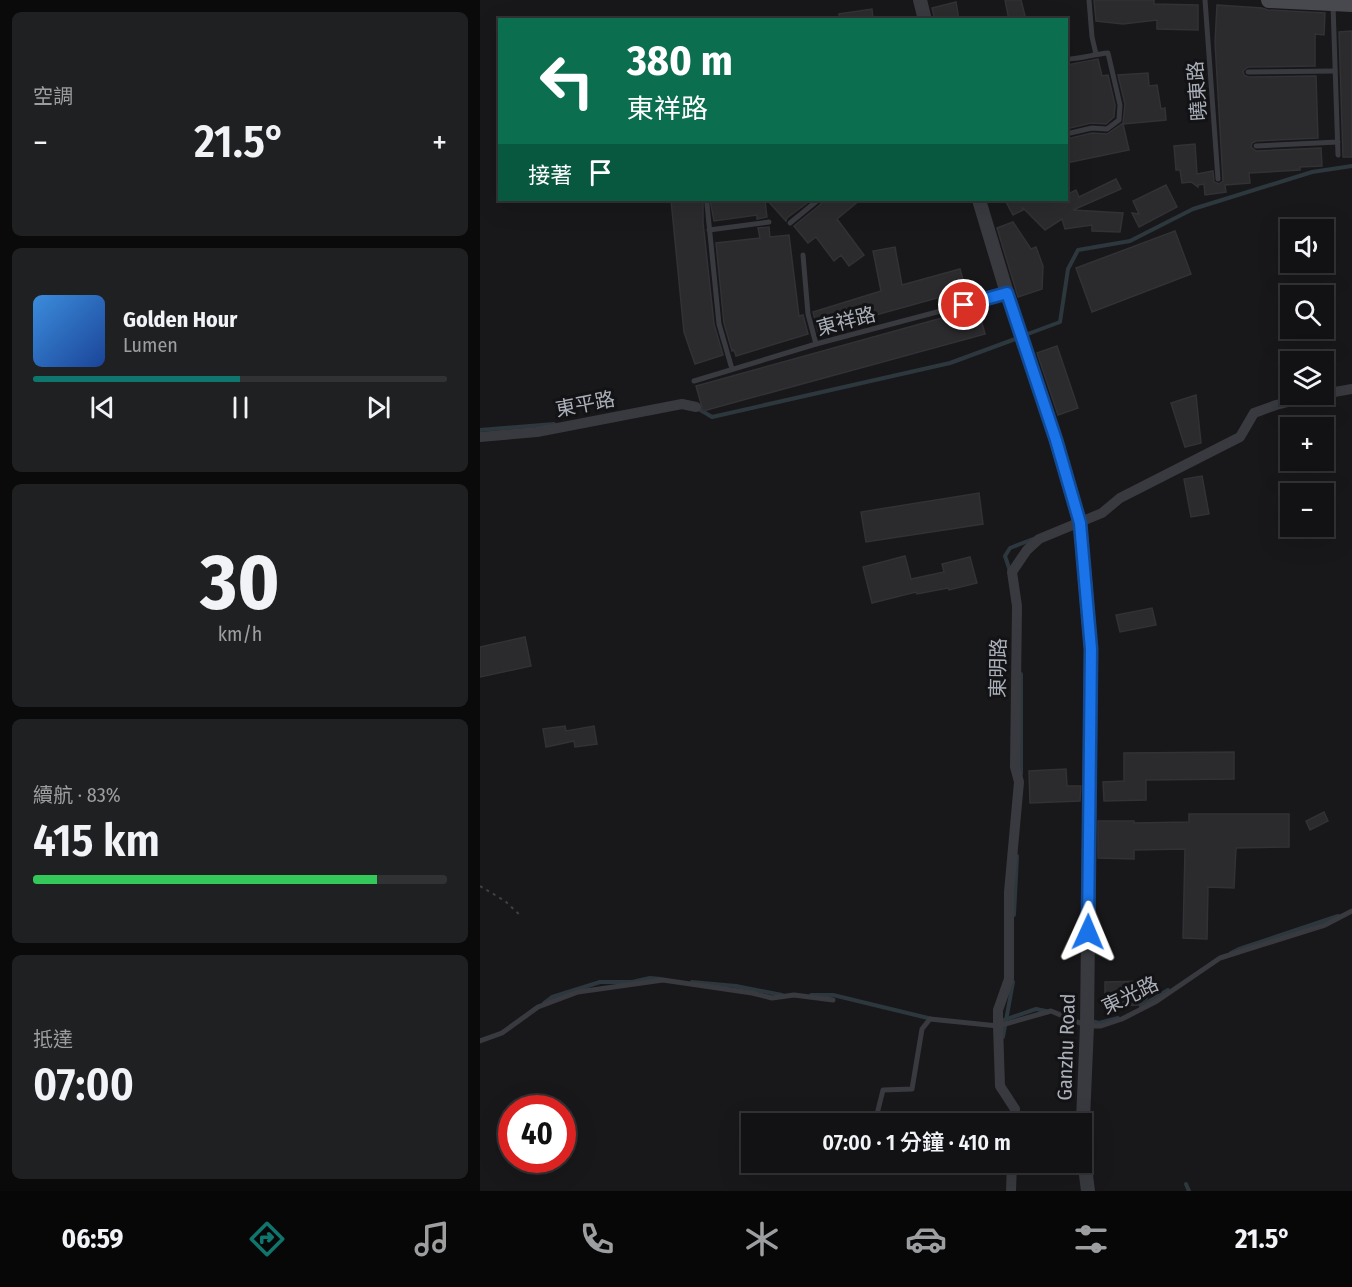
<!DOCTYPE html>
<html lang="zh-TW">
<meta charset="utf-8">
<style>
:root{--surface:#121214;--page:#1f2022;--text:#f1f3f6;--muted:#9c9ea0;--line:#313234;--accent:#0f766e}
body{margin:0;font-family:"Fira Sans Condensed","Noto Sans TC",sans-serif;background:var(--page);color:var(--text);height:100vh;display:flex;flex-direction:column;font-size:22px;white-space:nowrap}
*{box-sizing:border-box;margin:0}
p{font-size:20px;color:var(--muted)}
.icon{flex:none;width:33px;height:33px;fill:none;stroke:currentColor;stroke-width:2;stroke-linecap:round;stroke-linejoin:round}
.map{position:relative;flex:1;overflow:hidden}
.panel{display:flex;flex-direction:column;gap:12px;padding:12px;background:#0a0a0b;width:480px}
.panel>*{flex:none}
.guide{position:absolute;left:18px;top:18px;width:570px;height:183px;border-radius:0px;box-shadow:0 6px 24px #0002,0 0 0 2px var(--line);background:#0b6e4f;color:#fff;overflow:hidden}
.buttons{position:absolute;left:800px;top:219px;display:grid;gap:12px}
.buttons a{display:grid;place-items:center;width:54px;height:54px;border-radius:0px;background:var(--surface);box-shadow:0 6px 24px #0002,0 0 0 2px var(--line);font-size:30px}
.speed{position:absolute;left:18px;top:1095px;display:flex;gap:12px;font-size:30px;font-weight:700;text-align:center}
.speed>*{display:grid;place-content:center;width:78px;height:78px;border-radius:50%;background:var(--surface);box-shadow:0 6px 24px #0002,0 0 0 2px var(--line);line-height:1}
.speed .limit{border:9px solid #d22;background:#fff;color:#111}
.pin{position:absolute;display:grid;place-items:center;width:51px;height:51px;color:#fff;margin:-26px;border:3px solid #fff;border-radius:50%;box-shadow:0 2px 6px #0007}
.me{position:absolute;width:66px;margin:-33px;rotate:1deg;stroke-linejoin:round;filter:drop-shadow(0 0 4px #0008)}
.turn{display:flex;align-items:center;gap:21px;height:126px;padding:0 30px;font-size:27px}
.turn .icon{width:78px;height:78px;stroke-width:2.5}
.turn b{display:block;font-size:42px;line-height:51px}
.then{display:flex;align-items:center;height:57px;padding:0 30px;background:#0003;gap:12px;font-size:22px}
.big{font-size:45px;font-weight:600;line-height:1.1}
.panel .tile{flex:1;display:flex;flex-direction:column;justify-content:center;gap:9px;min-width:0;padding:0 21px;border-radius:9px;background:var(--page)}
.panel .dial{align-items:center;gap:0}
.dial b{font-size:78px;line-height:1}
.song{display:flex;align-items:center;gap:18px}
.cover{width:72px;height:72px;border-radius:9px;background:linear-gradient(135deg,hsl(210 70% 55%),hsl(220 70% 35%))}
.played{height:6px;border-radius:3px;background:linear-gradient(90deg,var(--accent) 50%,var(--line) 50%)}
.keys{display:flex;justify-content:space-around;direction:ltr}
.heat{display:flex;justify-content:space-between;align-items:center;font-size:33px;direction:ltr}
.charge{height:9px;border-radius:4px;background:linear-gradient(90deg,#34c759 83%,var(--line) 0)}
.trip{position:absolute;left:261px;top:1113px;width:351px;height:60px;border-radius:0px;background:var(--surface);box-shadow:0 6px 24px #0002,0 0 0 2px var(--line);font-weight:600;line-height:60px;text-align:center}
.dock{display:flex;height:96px;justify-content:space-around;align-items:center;background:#070708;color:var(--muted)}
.dock .icon{width:42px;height:42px}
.dock .current{color:var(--accent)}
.dock b{font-size:27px;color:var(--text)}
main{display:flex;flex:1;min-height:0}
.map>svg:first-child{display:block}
</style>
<main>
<section class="panel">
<div class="tile"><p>空調</p>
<div class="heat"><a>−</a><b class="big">21.5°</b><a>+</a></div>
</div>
<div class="tile">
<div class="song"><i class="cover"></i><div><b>Golden Hour</b><p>Lumen</p></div></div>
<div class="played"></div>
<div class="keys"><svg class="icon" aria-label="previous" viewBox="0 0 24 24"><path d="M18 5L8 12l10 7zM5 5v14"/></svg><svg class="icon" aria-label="pause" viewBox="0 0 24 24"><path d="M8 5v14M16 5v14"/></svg><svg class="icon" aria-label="next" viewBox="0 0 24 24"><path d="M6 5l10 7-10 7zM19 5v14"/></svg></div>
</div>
<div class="tile dial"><b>30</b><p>km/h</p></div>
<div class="tile"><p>續航 · 83%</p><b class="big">415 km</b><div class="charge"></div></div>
<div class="tile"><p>抵達</p><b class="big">07:00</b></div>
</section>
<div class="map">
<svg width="872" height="1191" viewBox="0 0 872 1191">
<rect width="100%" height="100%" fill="#18181a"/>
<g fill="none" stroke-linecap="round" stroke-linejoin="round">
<g stroke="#2d373e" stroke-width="4">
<path d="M545 335 580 322 588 269 598 250 650 241 713 209 832 172 872 166"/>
<path d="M217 408 232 417 470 363 538 338"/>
<path d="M0 430 74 424"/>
<path d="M530 571 525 556 530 548 553 539"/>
<path d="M541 674V774"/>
<path d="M534 915 537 856"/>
<path d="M751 953 759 949 858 916"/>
<path d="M212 982 256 986 302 995"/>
<path d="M331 995H353L452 1019"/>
<path d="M64 1003 72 997 120 982H152L170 978 181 979"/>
<path d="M661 1006 688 990"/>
<path d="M611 1021 619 1023 638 1018"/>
<path d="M518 1022 556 1009 566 1011"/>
<path d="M523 1037 533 982"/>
<path d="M706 1184 709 1191"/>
</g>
</g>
<g fill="#2b2b2e" stroke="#323236" stroke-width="1.5">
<path d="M525 0H541L546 20H529Z"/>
<path d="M614 0H674V4L718 5V30L677 29V20L643 24 616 21Z"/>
<path d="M476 2 479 20H455L452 8Z"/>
<path d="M737 5 782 8 788 10 845 13 844 35 835 34V66L768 67 763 71 764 75 768 77 836 76 838 138 776 141 772 143 771 147 776 151 841 148 842 166 820 167V170L769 173 770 183 745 185 746 192 725 195 724 184 718 185V187L711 182 702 183 700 170H696L694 146 715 144 717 174 733 171 734 182 739 184 743 181 735 42Z"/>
<path d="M392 9 393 20H359V14Z"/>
<path d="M872 31V157H863L859 32Z"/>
<path d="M618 59 622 76 628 75 635 105 634 117 626 124 611 123 586 129V65Z"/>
<path d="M668 73 669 86 677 85 681 109 685 108 686 120 643 124 649 150 586 163V139L612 133 627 134 643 123 645 104 638 75Z"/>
<path d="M636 179 641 189 593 210 643 213 640 232 612 231V225L585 229 582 219 565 230 542 207 543 210 533 215 525 200H586V195L596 190 599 197Z"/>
<path d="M686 185 697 207 659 227 652 213 659 214 653 201Z"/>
<path d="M191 200H220V202L223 201V222L234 324 243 355 215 364 204 332Z"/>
<path d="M230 200H285L287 217 277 219V215L234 221Z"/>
<path d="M287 200H331L307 218 306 221Z"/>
<path d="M343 200H380L357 219 384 255 369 266 361 255 354 261 336 237 328 243 314 226 341 204Z"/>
<path d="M533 222 551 249 556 247 563 266 562 289 538 297 517 228Z"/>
<path d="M289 227 290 237 309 235 319 316 323 315 328 334 256 356 254 350 252 351 244 323 236 243 280 238 278 228Z"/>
<path d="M695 231 711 274 612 312 596 268Z"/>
<path d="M415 247 422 285 480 269 486 290 338 331 333 312 401 291 393 251Z"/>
<path d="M498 308 505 334 223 411 216 386Z"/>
<path d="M577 346 598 408 578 415 557 353Z"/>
<path d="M716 395 721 443 705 447 691 403Z"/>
<path d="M722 476 729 514 711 517 704 479Z"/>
<path d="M499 493 503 524 386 542 381 512Z"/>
<path d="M425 556 431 579 464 572 462 564 490 557 497 583 469 590 468 588 437 594 436 592 392 603 383 567Z"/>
<path d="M672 608 676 625 640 632 636 615Z"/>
<path d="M45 637 51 666 0 677V647Z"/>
<path d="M85 726 86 731 114 726 117 744 95 747 94 741 66 747 63 729Z"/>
<path d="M754 752V779L666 780V800L624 801 623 782 644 781V753Z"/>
<path d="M586 769 587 786H601L600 801 550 803 549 771Z"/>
<path d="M844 812 848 821 830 830 826 821Z"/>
<path d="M709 814H809V847L756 848 754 888 728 887 727 939 703 938 705 849 654 850V859L618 858V821H654V823L709 822Z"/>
<path d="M666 981 667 999 659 1005 625 1006V982Z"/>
</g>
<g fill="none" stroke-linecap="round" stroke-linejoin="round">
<path stroke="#3f4146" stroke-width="2" stroke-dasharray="3 4.5" stroke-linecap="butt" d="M0 886 25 901 42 917"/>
<g stroke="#393a3f" stroke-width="5">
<path d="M609 0 612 37 616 54"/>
<path d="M725 0 738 179"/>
<path d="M853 5 858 155"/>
<path d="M586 59C601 59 614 54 628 53L640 105 639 120 627 129 612 128 586 134"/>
<path d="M768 72 855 71"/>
<path d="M776 146 858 142"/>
<path d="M227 204 239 324 252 369"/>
<path d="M310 223 338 200"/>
<path d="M229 230 289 222"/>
<path d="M323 255 328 314 336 344"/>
<path d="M214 381 336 344 525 294"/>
<path d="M0 1041 22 1033 58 1007 98 992 183 980 272 993 292 998 314 995 353 1000"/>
<path d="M396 1118 403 1090 432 1089 442 1029 450 1019 518 1026 571 1011 607 1026H621L642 1019 677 1001 740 958 845 925 872 911"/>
</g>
<g stroke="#393a3f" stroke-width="10">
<path d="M843 394 872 389"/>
<path d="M0 437 57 432 202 404 216 407"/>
<path d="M534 1124 535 1109 520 1086 518 1026V1010L529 979V892L539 782 535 767 537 606 532 572 547 550 559 539 622 513 640 498 760 437 774 413 796 405 840 394"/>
<path d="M531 1191 532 1162"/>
</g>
<g stroke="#393a3f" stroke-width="14">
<path d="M440 0 445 20"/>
<path d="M499 200 527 293 576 440 600 523 611 649 607 1026 602 1143 608 1191"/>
</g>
<path stroke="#47494f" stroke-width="16" d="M789 0 872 4"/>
</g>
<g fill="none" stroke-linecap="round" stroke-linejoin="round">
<g stroke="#114b97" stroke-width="15">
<path id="route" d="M484 305 527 293 576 440 600 523 611 649 608 932"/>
</g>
<use href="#route" stroke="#1a73e8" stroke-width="10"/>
</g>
<g text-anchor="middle" stroke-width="6" stroke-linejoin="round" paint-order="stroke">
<g font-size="20" fill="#aaafb9" stroke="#131315">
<text transform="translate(717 91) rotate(-94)" y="7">曉東路</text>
<text transform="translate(366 321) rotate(-15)" y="7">東祥路</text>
<text transform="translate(105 404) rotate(-11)" y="7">東平路</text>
<text transform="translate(518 668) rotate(-89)" y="7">東明路</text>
<text transform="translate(650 995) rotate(-26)" y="7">東光路</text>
<text transform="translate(586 1047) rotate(-88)" y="7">Ganzhu Road</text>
</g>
</g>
</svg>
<div class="buttons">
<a><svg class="icon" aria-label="sound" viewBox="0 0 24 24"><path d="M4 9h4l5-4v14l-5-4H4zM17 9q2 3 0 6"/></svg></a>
<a><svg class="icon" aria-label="search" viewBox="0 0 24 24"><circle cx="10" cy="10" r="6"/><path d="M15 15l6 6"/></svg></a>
<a><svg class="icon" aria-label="layers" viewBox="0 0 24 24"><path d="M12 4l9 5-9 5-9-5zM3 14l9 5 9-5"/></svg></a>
<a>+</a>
<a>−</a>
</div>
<div class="speed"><div class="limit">40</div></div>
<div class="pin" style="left:484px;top:305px;background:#d93025"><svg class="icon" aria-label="arrive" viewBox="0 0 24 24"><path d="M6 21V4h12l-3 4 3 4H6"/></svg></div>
<svg class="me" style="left:608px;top:932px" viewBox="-20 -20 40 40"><path d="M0-17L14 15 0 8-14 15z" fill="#1a73e8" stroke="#fff" stroke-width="4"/></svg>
<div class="trip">07:00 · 1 分鐘 · 410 m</div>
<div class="guide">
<div class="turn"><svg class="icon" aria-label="left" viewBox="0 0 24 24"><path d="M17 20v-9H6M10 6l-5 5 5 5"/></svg><div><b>380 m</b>東祥路</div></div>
<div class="then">接著<svg class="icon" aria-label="arrive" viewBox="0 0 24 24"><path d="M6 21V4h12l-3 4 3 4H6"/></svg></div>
</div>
</div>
</main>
<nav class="dock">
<b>06:59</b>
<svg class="icon current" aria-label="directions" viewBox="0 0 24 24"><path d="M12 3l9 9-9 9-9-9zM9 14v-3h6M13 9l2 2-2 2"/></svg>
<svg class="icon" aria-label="music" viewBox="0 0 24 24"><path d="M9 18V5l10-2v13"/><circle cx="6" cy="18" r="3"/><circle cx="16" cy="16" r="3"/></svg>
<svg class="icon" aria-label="phone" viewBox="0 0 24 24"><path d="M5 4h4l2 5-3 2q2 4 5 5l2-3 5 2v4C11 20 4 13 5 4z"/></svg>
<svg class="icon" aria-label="climate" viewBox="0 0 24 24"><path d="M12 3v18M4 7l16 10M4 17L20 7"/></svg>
<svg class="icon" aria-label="car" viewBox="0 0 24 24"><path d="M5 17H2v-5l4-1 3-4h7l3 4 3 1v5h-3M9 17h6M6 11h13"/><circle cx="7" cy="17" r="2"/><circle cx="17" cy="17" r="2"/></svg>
<svg class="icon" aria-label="filters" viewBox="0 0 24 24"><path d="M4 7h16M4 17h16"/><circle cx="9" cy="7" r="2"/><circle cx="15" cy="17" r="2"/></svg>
<b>21.5°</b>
</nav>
